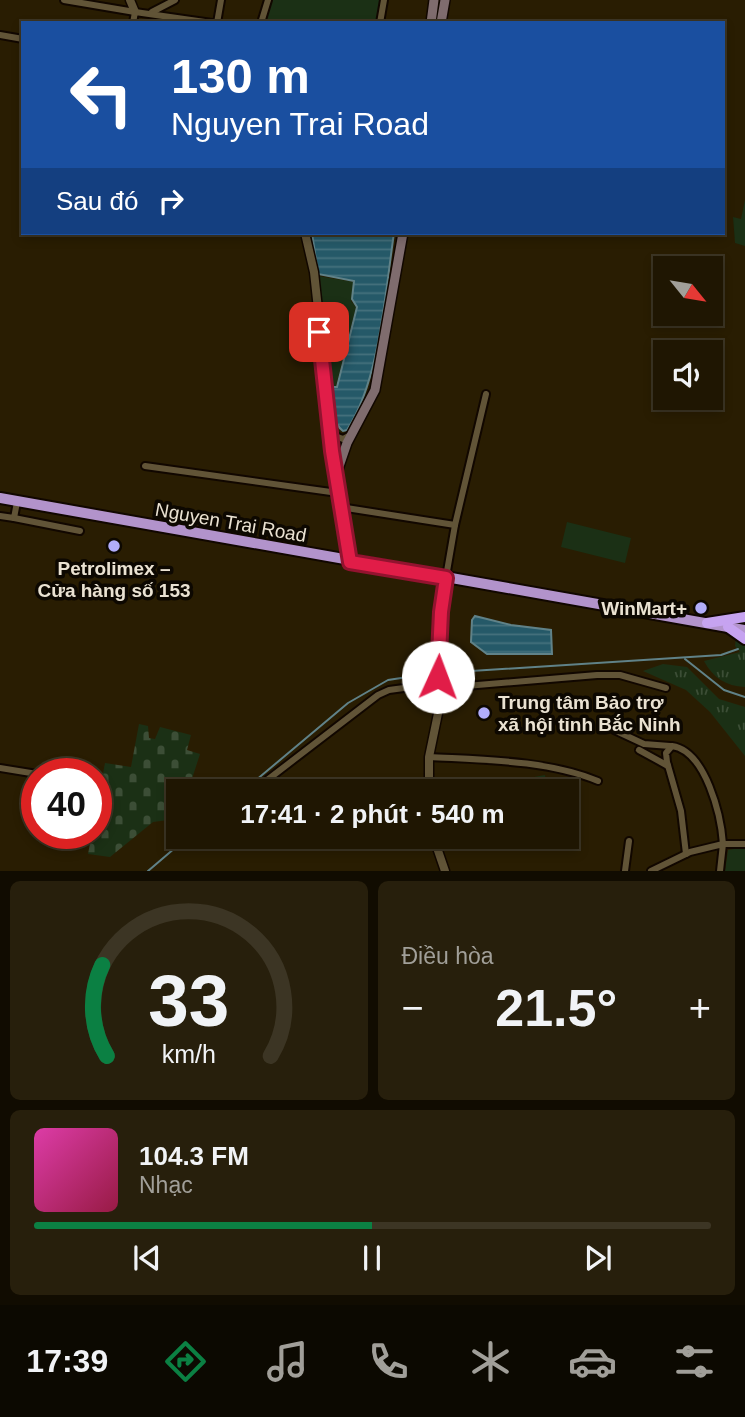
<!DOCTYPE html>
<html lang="vi">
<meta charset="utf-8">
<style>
:root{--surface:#1f1602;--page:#271f0c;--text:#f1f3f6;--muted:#a19f99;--line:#3c3524;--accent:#0b8043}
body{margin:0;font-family:Arial,sans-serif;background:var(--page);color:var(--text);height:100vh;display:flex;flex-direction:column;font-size:26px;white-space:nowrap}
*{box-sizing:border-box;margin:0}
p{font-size:23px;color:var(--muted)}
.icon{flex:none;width:38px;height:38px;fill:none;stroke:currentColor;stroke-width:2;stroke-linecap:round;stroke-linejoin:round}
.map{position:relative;height:871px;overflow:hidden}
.panel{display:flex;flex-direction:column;gap:10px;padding:10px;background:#110c01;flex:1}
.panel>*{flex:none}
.guide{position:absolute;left:21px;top:21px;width:704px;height:214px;border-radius:0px;box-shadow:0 4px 10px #0003,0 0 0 2px var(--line);background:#1a4fa0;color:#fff;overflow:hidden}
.needle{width:46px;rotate:120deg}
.controls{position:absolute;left:653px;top:256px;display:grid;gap:14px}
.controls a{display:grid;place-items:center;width:70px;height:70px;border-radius:0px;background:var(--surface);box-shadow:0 4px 10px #0003,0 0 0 2px var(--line);font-size:35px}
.speed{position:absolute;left:21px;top:758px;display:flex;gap:14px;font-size:35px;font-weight:700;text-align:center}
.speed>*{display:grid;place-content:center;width:91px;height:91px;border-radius:50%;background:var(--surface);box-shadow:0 4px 10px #0003,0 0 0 2px var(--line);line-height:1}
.speed .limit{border:10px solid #d22;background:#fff;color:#111}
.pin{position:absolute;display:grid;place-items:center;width:60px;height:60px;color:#fff;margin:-30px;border-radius:14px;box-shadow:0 4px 10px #0006}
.me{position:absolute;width:77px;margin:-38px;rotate:2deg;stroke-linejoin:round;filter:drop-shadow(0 0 5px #0008)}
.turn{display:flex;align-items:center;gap:24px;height:147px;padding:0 35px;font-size:32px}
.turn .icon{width:91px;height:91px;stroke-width:2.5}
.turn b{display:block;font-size:49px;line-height:60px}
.then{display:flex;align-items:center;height:66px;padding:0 35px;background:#0003;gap:14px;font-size:26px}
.big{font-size:52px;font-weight:700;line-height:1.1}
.panel .tile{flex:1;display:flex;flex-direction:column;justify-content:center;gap:10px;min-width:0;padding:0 24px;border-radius:10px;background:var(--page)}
.panel .dial{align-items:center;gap:0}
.dial svg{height:182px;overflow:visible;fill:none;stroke:var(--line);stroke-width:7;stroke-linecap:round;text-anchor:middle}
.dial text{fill:var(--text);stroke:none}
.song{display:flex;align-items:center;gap:21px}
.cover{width:84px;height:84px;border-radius:10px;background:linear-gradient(135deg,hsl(320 70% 55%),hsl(340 70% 35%))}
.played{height:7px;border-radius:4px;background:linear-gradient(90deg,var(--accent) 50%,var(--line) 50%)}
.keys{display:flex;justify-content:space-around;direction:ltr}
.heat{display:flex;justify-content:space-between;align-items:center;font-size:38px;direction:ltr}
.panel .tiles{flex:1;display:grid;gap:10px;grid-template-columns:1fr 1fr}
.tile:last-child{grid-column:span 2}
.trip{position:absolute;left:166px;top:779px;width:413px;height:70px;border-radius:0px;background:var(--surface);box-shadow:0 4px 10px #0003,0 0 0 2px var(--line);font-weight:700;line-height:70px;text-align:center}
.dock{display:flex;height:112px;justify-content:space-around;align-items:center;background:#0c0901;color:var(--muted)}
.dock .icon{width:49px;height:49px}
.dock .current{color:var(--accent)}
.dock b{font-size:32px;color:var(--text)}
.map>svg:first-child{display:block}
</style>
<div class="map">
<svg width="745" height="871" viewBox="0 0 745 871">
<defs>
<pattern id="grass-tufts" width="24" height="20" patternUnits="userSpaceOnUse" patternTransform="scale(1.75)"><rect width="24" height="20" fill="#1b3015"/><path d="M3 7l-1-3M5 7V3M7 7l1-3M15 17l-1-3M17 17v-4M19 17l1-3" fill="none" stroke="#3c4e36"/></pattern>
<pattern id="cemetery-stones" width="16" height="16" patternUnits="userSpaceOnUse" patternTransform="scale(1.75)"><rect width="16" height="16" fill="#1b3015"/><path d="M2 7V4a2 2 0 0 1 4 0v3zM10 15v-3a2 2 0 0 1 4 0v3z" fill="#3c4e36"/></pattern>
<pattern id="water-rules" width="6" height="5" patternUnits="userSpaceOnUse" patternTransform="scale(1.75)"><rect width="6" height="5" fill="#255968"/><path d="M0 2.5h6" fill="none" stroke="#45717d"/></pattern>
</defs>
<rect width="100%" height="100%" fill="#291d02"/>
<g fill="url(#grass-tufts)">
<path d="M736 638 745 644V687C726 686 713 678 704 661L740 652 735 646Z"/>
<path d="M663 664 687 667 719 699 745 707V756L710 712 686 690 643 671Z"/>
</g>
<path fill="url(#cemetery-stones)" d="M139 724 148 726 149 738 155 739 160 727 191 735 187 750 200 754 188 791H178V808L168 820 153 822 110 857 88 854 92 833H96V810L105 763 131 767Z"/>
<g fill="#1b3015">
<path d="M272 0H380L376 23H264Z"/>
<path d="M745 200V246L735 243 733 217 741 219Z"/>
<path d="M318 276 354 282 355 285 351 301 356 307 336 386H328Z"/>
<path d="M567 522 631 538 625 563 561 547Z"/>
<path d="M545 775 548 791H520L518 780Z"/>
<path d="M745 847V871H725L728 850Z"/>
</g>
<g fill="url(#water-rules)" stroke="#608288" stroke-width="2">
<path d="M312 233H394C385 293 380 380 347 430L343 431C330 421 333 402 333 387H337L357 307 352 299 354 281 318 274Z"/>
<path d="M475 616 511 625 551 630 552 654H487L471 642 472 620Z"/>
</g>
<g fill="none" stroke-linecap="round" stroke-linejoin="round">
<g stroke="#608288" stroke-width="2">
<path d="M685 659 724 690 745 697"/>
<path d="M440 673 721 655 738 649"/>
<path d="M243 791 348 703 388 680 434 673"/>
<path d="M148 871 189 836"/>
</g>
<g stroke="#110700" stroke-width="10">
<g id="minor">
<path d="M64 0 135 12"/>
<path d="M152 12 175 0"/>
<path d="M133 23 135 12 212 23"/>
<path d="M217 23 221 0"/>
<path d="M261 23 268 0"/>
<path d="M380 23 384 0"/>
<path d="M0 35 23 39"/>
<path d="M331 431 335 436 343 439 352 434"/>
<path d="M145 466 338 493"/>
<path d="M340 507 455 525"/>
<path d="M0 516 14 518 17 502"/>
<path d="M14 518 80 531"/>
<path d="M446 577 455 525 486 394"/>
<path d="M442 688 597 675H620L666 688"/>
<path d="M614 730 644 744 670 746"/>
<path d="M639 750 668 766"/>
<path d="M429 757C484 760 547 760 598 781"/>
<path d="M0 768 37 774"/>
<path d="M267 791 262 784 378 695 389 690 441 683"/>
<path d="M305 836 309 840 316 838"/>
<path d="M686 854 681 811 667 762 666 753 672 746C706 751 721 816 723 844H745"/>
<path d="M625 871 629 841"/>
<path d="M651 871 690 852 723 844 720 871"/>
</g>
</g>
<g stroke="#110700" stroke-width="11">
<g id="tertiary">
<path d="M130 0 135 12"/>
<path d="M305 233 314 272 336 475"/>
<path d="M429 791V757L442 694 438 677 440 629 446 577"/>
<path d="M433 836 445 871"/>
</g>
</g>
<g stroke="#110700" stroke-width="12">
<g id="secondary">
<path d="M431 23 434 0"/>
<path d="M441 23 445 0"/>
<path d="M350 562 336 475 347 443 375 390 403 233"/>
</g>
</g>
<g stroke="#110700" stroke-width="14">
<path id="trunk" d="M0 498 745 630"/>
</g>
<g stroke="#110700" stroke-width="14">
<g id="motorway">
<path d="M707 623 745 617"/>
<path d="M728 627 745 639"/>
</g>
</g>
<use href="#minor" stroke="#615437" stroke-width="6"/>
<use href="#tertiary" stroke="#615437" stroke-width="8"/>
<use href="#secondary" stroke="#7f6c6e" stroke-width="9"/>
<use href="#trunk" stroke="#b293cb" stroke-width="10"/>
<use href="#motorway" stroke="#c6a3f0" stroke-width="10"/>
</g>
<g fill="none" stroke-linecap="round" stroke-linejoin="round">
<g stroke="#92132f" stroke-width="18">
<path id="route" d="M319 332 332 451 350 562 446 578 441 612 438 677"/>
</g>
<use href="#route" stroke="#e11d48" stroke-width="12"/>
</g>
<g fill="#b1adfa" stroke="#0d0801" stroke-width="2.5">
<circle cx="114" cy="546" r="7"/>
<circle cx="701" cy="608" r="7"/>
<circle cx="484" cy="713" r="7"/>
</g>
<g text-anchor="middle" stroke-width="7" stroke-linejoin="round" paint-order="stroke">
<g font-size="19" fill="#eae2d2" stroke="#0d0801">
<text transform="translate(231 522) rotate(10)" y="7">Nguyen Trai Road</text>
</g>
<g font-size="19" font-weight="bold" fill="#eae2d2" stroke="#0d0801">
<text x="114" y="575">Petrolimex –<tspan x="114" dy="22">Cửa hàng số 153</tspan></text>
<text x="687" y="615" text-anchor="end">WinMart+</text>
<text x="498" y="709" text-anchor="start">Trung tâm Bảo trợ<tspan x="498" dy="22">xã hội tỉnh Bắc Ninh</tspan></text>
</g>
</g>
</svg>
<div class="controls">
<a><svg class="needle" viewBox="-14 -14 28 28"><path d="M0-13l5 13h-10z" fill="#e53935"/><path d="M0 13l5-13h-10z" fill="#a19f99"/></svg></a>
<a><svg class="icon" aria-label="sound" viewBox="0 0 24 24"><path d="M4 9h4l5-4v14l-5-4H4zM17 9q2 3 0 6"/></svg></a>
</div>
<div class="speed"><div class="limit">40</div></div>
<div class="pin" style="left:319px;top:332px;background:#d93025"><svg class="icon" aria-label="arrive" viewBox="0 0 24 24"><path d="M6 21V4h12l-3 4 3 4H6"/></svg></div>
<svg class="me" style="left:438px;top:677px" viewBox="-20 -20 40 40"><circle r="19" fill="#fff"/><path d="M0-13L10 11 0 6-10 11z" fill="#e11d48"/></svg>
<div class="trip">17:41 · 2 phút · 540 m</div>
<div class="guide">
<div class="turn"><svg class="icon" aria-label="left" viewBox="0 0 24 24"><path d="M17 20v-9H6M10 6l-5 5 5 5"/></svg><div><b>130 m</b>Nguyen Trai Road</div></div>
<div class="then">Sau đó<svg class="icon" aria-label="right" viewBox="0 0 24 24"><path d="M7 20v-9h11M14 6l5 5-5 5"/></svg></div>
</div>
</div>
<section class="panel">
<div class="tiles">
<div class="tile dial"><svg viewBox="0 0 100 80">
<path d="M14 69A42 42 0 1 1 86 69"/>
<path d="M14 69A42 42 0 0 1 12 29" stroke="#0b8043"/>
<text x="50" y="56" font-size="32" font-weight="700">33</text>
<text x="50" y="72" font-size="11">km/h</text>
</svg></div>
<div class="tile"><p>Điều hòa</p>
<div class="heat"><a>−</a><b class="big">21.5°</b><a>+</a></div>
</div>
<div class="tile">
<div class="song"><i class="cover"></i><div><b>104.3 FM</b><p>Nhạc</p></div></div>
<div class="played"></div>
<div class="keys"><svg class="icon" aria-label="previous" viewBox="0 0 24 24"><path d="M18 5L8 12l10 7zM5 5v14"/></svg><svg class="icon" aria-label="pause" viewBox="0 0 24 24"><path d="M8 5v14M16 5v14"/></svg><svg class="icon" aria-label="next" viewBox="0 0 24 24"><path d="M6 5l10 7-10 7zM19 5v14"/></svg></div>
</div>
</div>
</section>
<nav class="dock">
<b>17:39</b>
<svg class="icon current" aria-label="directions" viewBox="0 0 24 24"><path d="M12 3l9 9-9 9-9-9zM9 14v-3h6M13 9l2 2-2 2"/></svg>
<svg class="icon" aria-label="music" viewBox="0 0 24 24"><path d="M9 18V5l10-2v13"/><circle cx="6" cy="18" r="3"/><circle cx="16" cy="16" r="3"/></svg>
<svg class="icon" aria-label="phone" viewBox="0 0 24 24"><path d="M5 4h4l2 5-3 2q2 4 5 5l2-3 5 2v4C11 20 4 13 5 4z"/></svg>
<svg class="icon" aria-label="climate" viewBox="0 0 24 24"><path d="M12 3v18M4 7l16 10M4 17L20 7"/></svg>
<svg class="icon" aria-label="car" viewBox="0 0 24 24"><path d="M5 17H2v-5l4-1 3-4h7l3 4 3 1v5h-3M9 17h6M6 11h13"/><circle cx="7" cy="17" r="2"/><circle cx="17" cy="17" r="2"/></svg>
<svg class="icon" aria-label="filters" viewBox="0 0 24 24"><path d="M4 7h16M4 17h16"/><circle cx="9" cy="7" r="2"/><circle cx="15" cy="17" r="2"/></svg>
</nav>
